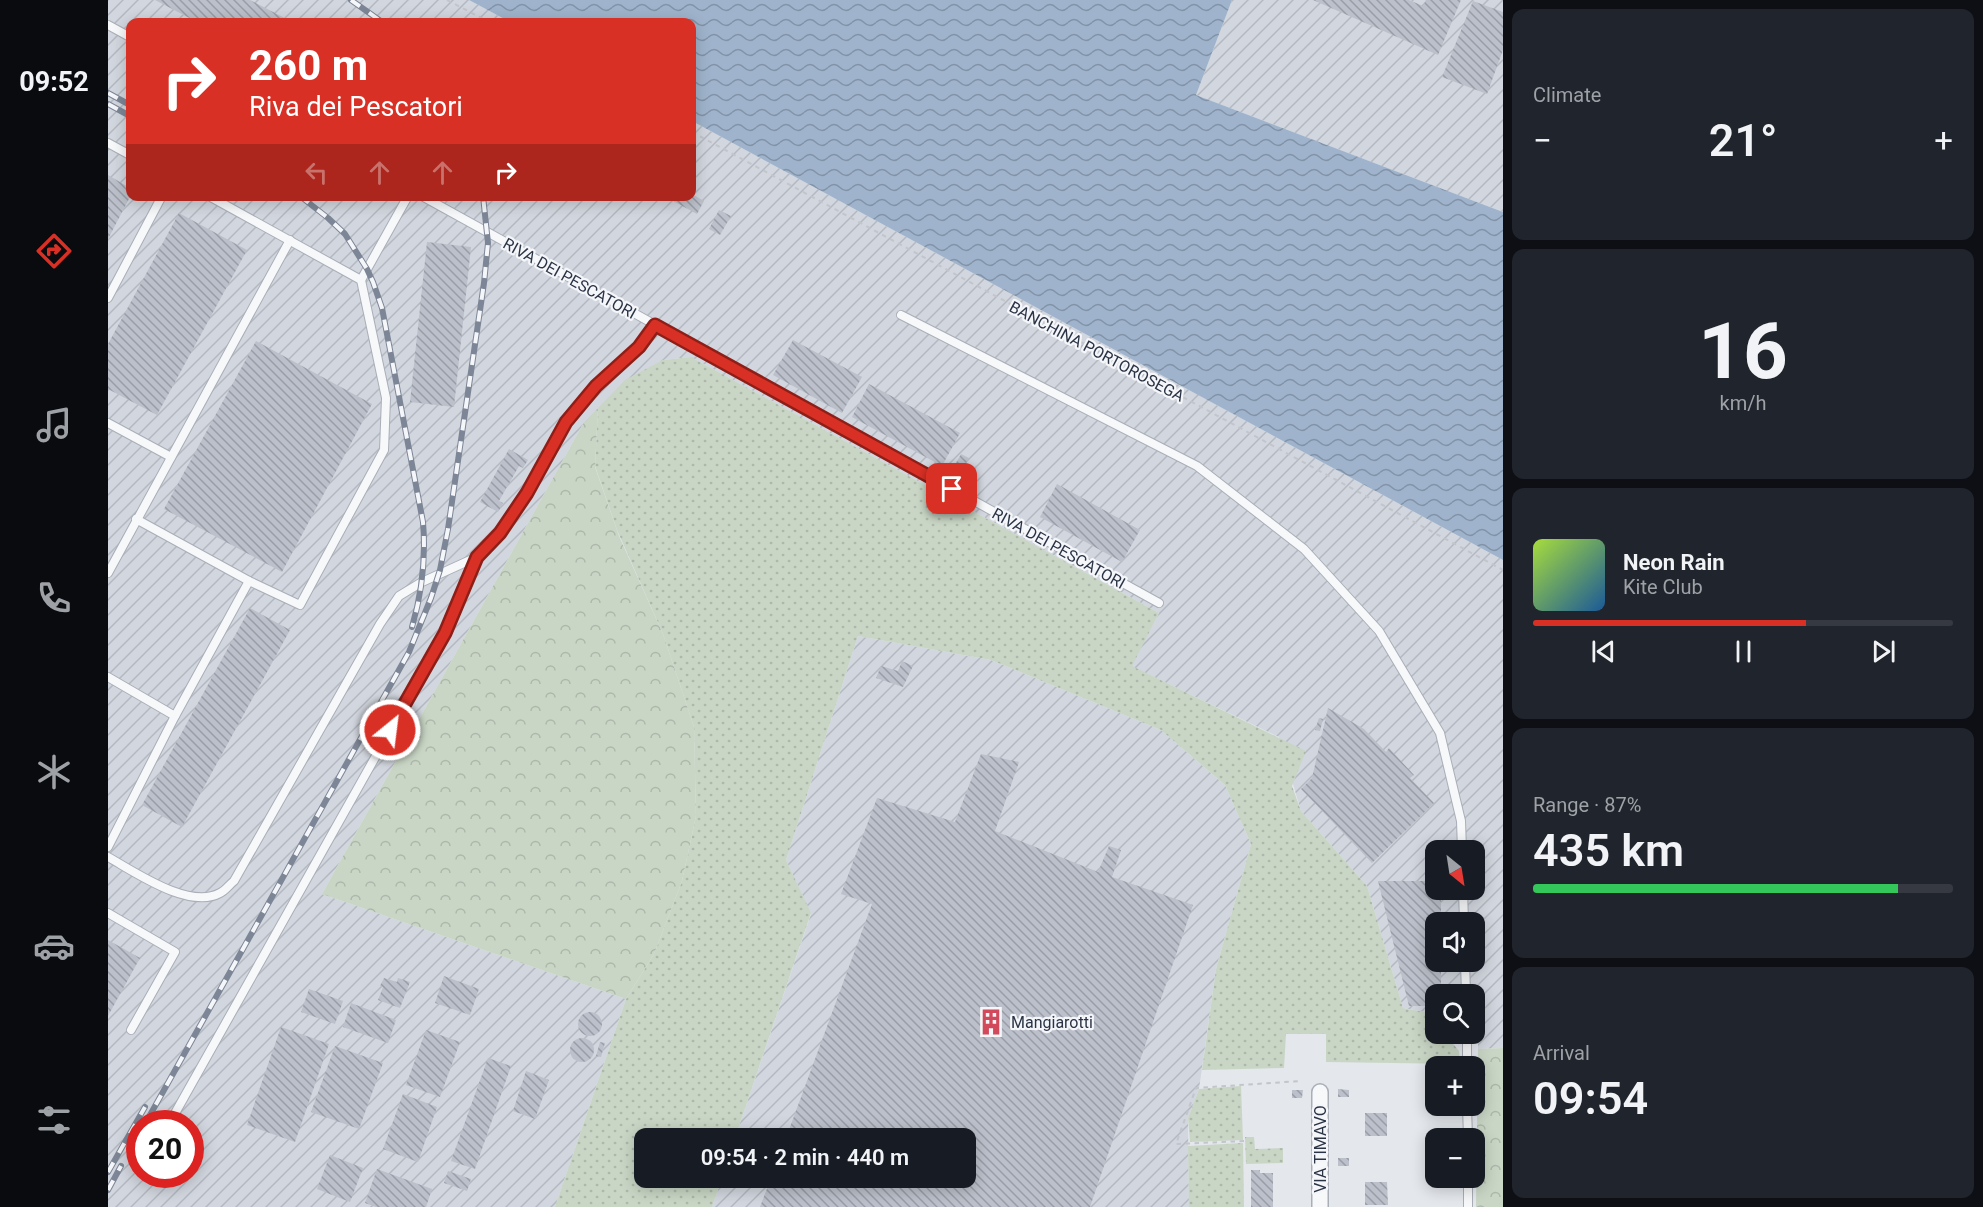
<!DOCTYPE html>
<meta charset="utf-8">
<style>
:root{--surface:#171b24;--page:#20242c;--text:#f1f3f6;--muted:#9ea1a6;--line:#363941;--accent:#d93025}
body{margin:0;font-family:Roboto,sans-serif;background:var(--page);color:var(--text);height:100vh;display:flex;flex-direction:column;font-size:22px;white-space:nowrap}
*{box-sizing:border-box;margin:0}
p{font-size:20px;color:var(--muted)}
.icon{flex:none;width:33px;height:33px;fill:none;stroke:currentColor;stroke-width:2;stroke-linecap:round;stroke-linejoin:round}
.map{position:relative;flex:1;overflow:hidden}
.side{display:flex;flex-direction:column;gap:9px;padding:9px;background:#0d0f14;width:480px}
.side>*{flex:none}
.hud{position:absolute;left:18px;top:18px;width:570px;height:183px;border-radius:12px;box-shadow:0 3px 15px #0003;background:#d93025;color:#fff;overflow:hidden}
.needle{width:39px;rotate:150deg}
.controls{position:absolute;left:1317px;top:840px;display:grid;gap:12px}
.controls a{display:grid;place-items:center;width:60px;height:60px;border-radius:12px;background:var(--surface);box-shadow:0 3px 15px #0003;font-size:30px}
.speed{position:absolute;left:18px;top:1110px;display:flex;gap:12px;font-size:30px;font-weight:700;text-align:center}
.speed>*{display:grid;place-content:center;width:78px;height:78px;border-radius:50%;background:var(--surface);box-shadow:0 3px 15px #0003;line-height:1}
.speed .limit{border:9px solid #d22;background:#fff;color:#111}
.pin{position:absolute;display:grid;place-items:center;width:51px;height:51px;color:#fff;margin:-26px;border-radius:12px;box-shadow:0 3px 9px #0006}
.me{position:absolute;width:66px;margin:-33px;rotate:29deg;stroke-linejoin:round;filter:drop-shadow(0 0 4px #0008)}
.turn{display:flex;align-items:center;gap:21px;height:126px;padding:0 24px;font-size:27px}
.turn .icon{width:78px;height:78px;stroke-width:2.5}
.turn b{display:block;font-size:42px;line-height:51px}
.lanes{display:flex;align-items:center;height:57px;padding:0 24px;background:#0003;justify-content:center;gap:30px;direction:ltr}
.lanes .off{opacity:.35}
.big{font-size:45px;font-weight:600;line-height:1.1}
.side .widget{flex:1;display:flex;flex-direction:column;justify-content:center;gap:9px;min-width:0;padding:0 21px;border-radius:12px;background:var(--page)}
.side .dial{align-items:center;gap:0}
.dial b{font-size:78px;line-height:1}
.song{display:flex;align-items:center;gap:18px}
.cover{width:72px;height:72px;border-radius:9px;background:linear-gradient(135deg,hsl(80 70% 55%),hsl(210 70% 35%))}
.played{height:6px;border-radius:3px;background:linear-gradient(90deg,var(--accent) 65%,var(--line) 65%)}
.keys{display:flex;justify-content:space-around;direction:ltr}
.heat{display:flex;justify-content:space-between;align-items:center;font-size:33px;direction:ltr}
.charge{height:9px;border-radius:4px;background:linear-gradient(90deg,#34c759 87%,var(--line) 0)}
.trip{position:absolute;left:526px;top:1128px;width:342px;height:60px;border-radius:12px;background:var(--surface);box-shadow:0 3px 15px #0003;font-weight:600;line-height:60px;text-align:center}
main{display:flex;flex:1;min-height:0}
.menu{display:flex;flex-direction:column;width:108px;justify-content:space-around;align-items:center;background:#090b0e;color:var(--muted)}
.menu .icon{width:42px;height:42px}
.menu .current{color:var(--accent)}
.menu b{font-size:27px;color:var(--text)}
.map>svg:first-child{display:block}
</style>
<main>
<nav class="menu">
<b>09:52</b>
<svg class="icon current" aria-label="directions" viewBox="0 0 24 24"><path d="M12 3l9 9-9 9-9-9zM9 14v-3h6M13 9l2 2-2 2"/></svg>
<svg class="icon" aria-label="music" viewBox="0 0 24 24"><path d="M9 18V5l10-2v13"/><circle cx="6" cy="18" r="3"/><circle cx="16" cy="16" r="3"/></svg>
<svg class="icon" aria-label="phone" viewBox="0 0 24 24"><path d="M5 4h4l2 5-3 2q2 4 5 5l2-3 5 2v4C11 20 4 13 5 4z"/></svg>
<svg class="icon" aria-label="climate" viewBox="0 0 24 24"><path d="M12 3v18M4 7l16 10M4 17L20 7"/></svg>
<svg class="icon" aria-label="car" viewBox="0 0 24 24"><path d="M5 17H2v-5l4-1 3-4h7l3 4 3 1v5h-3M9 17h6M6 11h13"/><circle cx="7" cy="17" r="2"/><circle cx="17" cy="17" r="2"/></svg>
<svg class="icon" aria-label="filters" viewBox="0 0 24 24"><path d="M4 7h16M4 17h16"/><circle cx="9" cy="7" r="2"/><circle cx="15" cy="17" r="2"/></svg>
</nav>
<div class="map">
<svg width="1395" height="1207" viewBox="0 0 1395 1207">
<defs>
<pattern id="industrial-furrows" width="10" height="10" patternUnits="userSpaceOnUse" patternTransform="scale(1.5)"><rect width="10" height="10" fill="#d2d6de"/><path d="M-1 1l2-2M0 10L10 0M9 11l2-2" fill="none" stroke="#b4b8c0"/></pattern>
<pattern id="grass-dots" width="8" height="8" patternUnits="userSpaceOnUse" patternTransform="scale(1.5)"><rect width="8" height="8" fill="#c9d6c5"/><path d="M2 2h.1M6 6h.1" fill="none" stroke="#adb8ab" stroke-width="1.8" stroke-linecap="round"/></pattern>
<pattern id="forest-crowns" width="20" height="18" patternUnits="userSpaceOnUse" patternTransform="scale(1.5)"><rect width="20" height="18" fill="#c9d6c5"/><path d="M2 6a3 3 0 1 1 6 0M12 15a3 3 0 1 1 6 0" fill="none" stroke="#adb8ab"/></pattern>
<pattern id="water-waves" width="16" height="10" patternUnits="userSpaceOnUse" patternTransform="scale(1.5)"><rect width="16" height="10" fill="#9fb4cc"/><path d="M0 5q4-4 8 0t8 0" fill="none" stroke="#8293a7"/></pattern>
<pattern id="building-back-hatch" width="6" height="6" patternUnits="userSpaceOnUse" patternTransform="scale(1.5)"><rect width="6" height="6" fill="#bbc0ca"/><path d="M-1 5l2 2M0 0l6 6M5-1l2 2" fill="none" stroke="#989da6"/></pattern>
</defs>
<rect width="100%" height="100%" fill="#e4e7ec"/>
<g fill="url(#industrial-furrows)" fill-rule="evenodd">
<path d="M0 0H361L402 22H22V196H584V121L1395 560V1048L1370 1049V1034L1367 1033 1366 994H1328L1327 1021 1321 1013 1295 1008 1259 886 1193 811 1171 737 1023 666 1051 613 583 357 555 360 475 424 214 894 518 999 447 1207H0ZM1328 850H1366V890H1328ZM1328 922H1366V962H1328ZM32 1124H82V1174H32Z"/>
<path d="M1124 0H1395V212L1088 95Z"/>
<path d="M750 636 883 660 1053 730 1117 785 1143 844 1108 969 1091 1089 1080 1118 1081 1207H604L614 1178H858V1138H627L703 914 678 860Z"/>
</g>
<g fill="url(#grass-dots)">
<path d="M583 357 1051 613 1024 666 1198 751 1184 786 1193 811 1259 886 1295 1008 1321 1013 1327 1021 1328 1034H1337L1351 1051 1352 1064 1218 1062V1034H1178L1176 1068 1094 1070 1108 969 1143 844 1117 785 1053 730 883 660 750 636 678 860 703 913 627 1138H537V1178H614L604 1207H447L518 999 546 954 574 881 588 816 586 727 555 634 509 530 487 466 490 408 517 380 555 360Z"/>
<path d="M1133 1086 1135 1140 1082 1142 1080 1118 1091 1089Z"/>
<path d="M1137 1137H1146L1147 1149 1175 1148V1163L1138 1164Z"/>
<path d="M1135 1143 1136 1207H1081L1080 1146Z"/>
</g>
<g fill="url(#forest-crowns)">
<path d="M490 408 487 467 511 536 555 634 586 727 588 816 574 881 546 954 518 999 214 894 475 424Z"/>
<path d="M1395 1048V1207H1368L1370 1049Z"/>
</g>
<path fill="url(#water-waves)" d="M361 0H1124L1088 95 1395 212V560L584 121V22H402Z"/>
<g fill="url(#building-back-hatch)">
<path d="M47 0H142L184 22H89Z"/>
<path d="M1205 0H1301L1315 6 1318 0H1353L1330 55Z"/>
<path d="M1365 1 1395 12V50L1379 94 1334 77Z"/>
<path d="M0 175 22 188V197L0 239Z"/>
<path d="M584 194 596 201 589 214 556 196H584Z"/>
<path d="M611 210 623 216 612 235 601 229Z"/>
<path d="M71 213 139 250 49 415 0 389V344Z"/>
<path d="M319 242 363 247 346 407 302 402Z"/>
<path d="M685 340 754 377 734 413 665 375Z"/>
<path d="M148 341 264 404 174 572 56 509Z"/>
<path d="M761 384 852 433 834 466 744 417Z"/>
<path d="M401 449 420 460 415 468 411 466 391 501 395 503 390 512 372 502Z"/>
<path d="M853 454 861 458 853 472 845 468Z"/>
<path d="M949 484 1032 530 1014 562 932 517Z"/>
<path d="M142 608 182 630 74 827 34 805Z"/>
<path d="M794 661 805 666 795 687 768 678 773 666 790 671Z"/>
<path d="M1220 708 1256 729 1278 752 1281 748 1306 775 1302 778 1326 803 1264 863 1193 789 1204 778Z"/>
<path d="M1211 718 1215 719 1212 731 1207 730Z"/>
<path d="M873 754 911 762 887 831 990 872 1001 846 1013 850 1004 877 1085 905 982 1207H652L663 1178H858V1138H678L764 904 733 894 769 798 847 822Z"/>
<path d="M1270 881H1328V890H1333V922H1328V962H1333V994H1328V1006H1301Z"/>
<path d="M0 940 32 958 0 1016Z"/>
<path d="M336 976 371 989 362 1015 327 1003Z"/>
<path d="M276 978 289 982 290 978 302 982 292 1008 270 1000 275 987 272 986Z"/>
<path d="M201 989 235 1001 227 1024 193 1012Z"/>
<path d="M243 1003 288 1020 280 1043 235 1027Z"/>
<circle cx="482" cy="1024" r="12"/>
<path d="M173 1027 221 1044 187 1142 139 1125Z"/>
<path d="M318 1030 352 1042 332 1097 298 1085Z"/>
<circle cx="474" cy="1050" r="12"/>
<path d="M492 1042 497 1043 493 1057 488 1056Z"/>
<path d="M227 1046 275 1063 251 1129 203 1112Z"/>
<path d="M380 1058 403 1066 367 1169 343 1161Z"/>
<path d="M418 1071 441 1080 427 1119 405 1111Z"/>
<path d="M1230 1089 1241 1090V1097H1230Z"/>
<path d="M1184 1090H1195L1194 1098H1184Z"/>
<path d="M295 1094 329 1107 310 1162 275 1149Z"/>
<rect x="1257" y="1113" width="22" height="23"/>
<path d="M222 1155 255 1168 242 1202 209 1189Z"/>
<rect x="1230" y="1158" width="11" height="8"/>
<path d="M269 1169 324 1189 318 1207H268L257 1203Z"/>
<path d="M1143 1170H1152V1173H1165V1207H1143Z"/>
<path d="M340 1171 363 1179 359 1191 336 1183Z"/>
<path d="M1257 1182H1279L1280 1205H1257Z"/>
</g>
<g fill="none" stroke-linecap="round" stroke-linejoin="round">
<g stroke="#a9aeb7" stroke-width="10">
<g id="service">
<path d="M0 25 22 37"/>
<path d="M0 143 22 155"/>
<path d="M314 196 1051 603"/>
<path d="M253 280 300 196"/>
<path d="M0 298 54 196"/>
<path d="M793 315 1089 466 1196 549 1271 631 1332 733 1353 821 1354 850"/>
<path d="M0 423 63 457"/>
<path d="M28 519 141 581 192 605 276 450 278 398 253 280 101 196"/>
<path d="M0 573 182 240"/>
<path d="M0 677 67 716"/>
<path d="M0 847 67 716 141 581"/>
<path d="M0 857C27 872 81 910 112 893 117 891 121 885 126 881L272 624 291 596 314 582 369 557 392 533 419 493 458 421 488 386 531 347 547 325"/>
<path d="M1355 890 1356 922"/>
<path d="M0 913 67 952 23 1030"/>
<path d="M1357 962 1358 994"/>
<path d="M1359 1034V1066"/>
<path d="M1359 1106 1360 1138"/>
<path d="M61 1124 337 633 369 557"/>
<path d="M1360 1178V1207"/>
</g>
</g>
<g stroke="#a9aeb7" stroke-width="18">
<path id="minor" d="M1212 1207V1092"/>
</g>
<g stroke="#c2c5cb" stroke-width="2" stroke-dasharray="4.5 4.5" stroke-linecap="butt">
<path d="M339 0 381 22"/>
<path d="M584 132 1395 570"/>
<path d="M1136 1141 1068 1144 1088 1088 1193 1081"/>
</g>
<use href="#service" stroke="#f7f8fa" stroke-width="8"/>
<use href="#minor" stroke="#f7f8fa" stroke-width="15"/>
<g stroke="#7d8696" stroke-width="6">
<g id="rail">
<path d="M243 0 274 22"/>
<path d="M0 93 22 105"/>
<path d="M0 104 22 116"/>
<path d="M192 196 220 218 237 234 259 269 265 282 274 308 315 522C318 558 314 593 304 627"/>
<path d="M37 1124 301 652 323 598 332 570 340 529 376 283 380 243 375 196"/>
<path d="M0 1172 37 1107"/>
<path d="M0 1190 13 1166"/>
</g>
</g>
<use href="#rail" stroke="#f4f6f9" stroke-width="4" stroke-dasharray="11" stroke-linecap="butt"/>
</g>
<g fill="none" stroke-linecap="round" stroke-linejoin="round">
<g stroke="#8d1f18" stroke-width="15">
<path id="route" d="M282 730 337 633 369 557 392 533 419 493 458 422 488 386 531 347 547 325 844 489"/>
</g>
<use href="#route" stroke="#d93025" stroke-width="10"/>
</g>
<defs>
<g id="building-bare" transform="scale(2.07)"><path d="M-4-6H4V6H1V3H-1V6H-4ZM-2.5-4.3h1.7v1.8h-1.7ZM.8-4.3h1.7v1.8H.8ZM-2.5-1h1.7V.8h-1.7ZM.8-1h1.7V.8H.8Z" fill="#d1495b" stroke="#f4f6f9" stroke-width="2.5" paint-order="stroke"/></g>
</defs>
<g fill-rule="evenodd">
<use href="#building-bare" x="883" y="1022"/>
</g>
<g text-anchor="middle" stroke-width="4.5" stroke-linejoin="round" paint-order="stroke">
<g font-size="16" fill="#2b3445" stroke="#f4f6f9">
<text transform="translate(462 278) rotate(29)" y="6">RIVA DEI PESCATORI</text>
<text transform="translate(989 351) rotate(28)" y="6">BANCHINA PORTOROSEGA</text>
<text transform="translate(951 548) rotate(29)" y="6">RIVA DEI PESCATORI</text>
<text transform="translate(1212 1149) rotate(-90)" y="6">VIA TIMAVO</text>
</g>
<g font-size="16" fill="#2b3445" stroke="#f4f6f9" text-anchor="start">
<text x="903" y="1028">Mangiarotti</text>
</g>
</g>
</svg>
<div class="controls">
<a><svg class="needle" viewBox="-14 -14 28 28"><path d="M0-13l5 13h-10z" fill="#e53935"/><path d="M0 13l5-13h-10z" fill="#9ea1a6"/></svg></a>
<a><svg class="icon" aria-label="sound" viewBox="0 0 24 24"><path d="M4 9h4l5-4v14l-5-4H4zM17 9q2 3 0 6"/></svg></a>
<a><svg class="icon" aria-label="search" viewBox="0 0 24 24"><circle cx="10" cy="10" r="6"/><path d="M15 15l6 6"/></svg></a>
<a>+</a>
<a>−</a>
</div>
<div class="speed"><div class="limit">20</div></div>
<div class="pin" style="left:844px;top:489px;background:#d93025"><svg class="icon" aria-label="arrive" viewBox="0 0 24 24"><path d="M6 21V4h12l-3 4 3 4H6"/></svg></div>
<svg class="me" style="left:282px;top:730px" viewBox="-20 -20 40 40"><circle r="17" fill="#d93025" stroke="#fff" stroke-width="3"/><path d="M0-11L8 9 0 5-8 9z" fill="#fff"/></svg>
<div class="trip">09:54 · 2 min · 440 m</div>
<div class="hud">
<div class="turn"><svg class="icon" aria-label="right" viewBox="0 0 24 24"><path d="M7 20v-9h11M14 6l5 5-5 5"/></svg><div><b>260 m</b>Riva dei Pescatori</div></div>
<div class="lanes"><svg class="icon off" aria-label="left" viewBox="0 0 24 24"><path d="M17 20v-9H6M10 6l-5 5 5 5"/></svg><svg class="icon off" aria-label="ahead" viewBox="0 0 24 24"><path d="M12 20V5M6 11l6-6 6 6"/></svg><svg class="icon off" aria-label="ahead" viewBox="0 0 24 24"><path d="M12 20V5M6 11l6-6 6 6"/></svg><svg class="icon" aria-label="right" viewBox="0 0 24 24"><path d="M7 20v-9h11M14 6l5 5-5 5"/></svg></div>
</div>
</div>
<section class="side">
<div class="widget"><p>Climate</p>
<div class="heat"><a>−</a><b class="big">21°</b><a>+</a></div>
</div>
<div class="widget dial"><b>16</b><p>km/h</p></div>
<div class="widget">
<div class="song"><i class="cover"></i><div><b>Neon Rain</b><p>Kite Club</p></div></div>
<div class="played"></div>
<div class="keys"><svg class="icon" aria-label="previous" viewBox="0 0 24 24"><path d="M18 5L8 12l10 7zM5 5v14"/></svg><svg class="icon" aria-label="pause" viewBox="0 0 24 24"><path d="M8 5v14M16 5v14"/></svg><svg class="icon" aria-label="next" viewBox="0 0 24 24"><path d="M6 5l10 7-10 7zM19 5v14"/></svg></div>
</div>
<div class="widget"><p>Range · 87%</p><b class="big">435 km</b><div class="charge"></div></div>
<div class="widget"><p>Arrival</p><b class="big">09:54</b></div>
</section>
</main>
